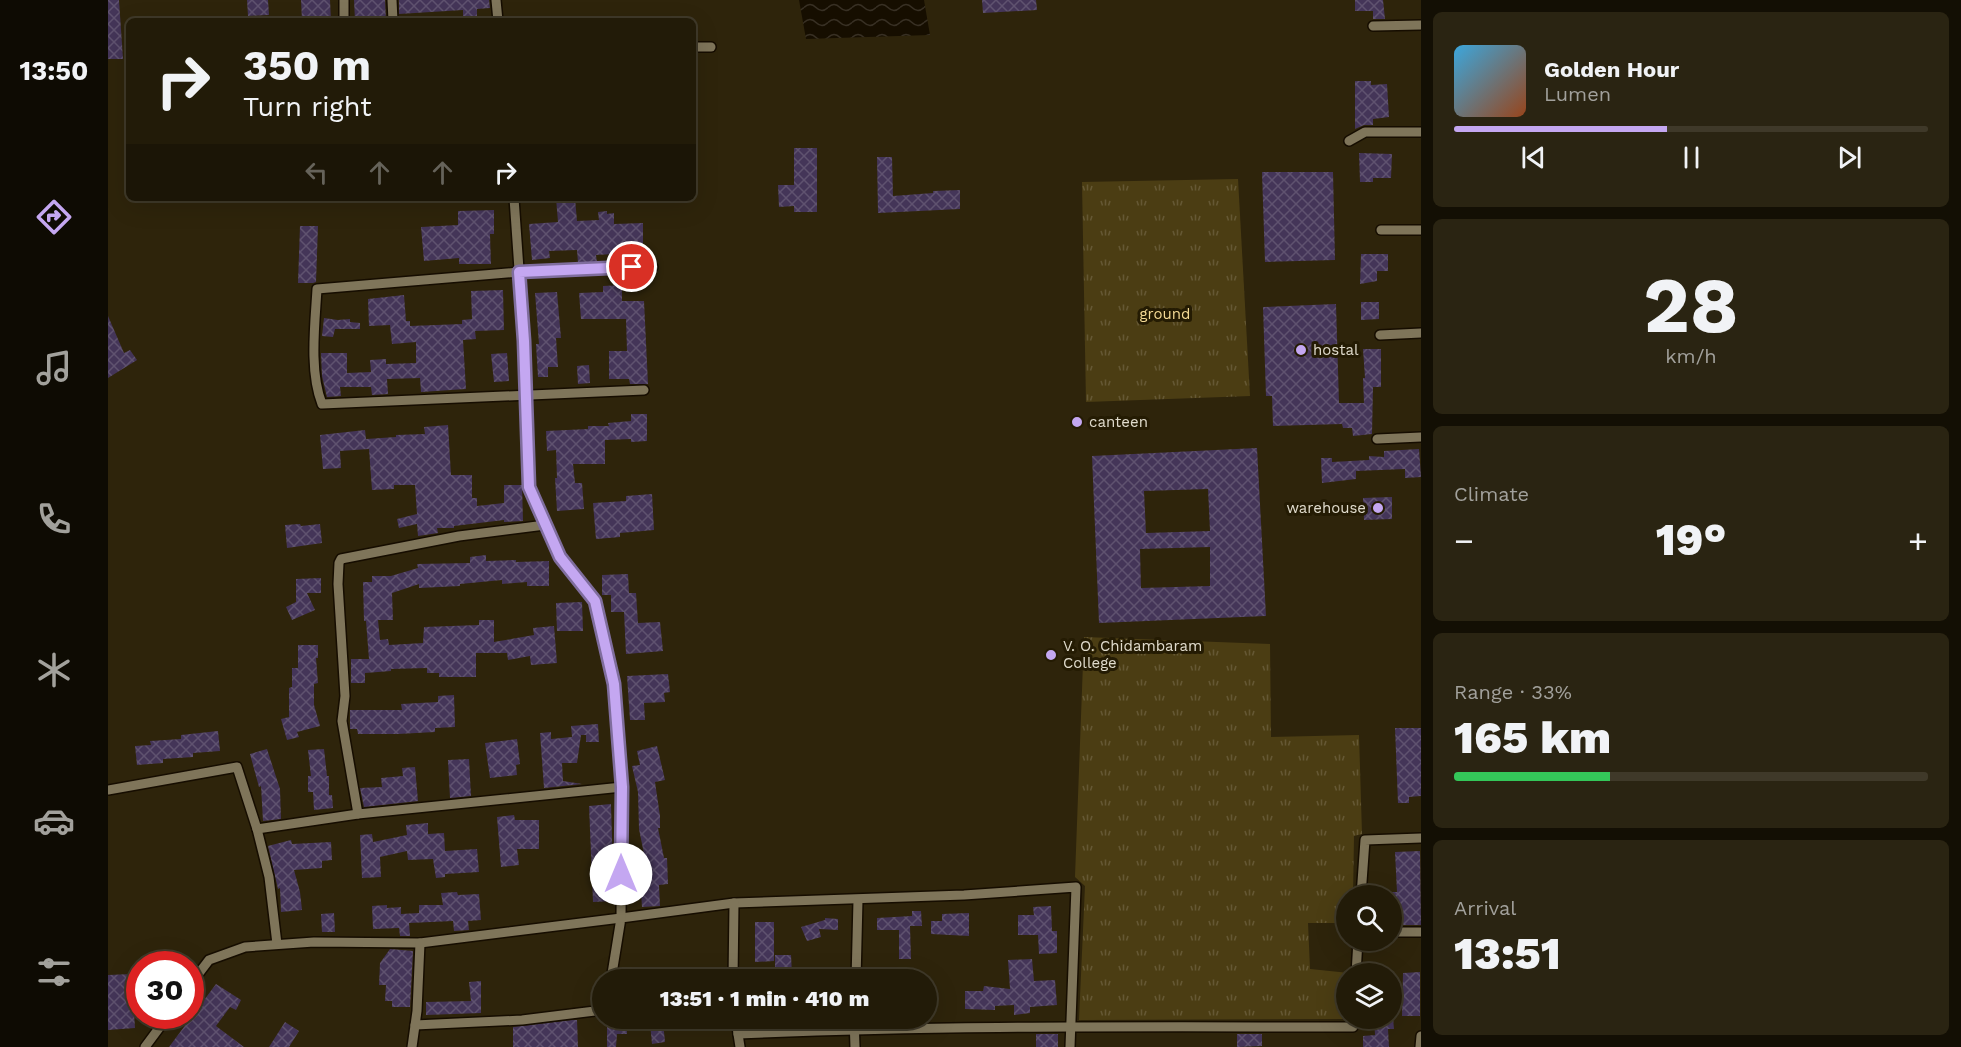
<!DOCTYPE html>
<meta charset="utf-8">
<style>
:root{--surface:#221b08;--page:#2a2412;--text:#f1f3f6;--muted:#a2a19c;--line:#3f3929;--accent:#c4a7f1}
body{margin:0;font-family:"Work Sans",sans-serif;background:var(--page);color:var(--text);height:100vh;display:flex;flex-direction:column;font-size:22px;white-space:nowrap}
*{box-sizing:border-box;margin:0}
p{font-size:20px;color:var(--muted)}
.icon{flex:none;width:33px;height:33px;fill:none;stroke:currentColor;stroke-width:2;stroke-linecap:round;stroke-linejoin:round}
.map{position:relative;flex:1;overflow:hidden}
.drawer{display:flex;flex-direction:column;gap:12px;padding:12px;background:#130f04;width:540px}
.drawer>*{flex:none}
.banner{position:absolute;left:18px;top:18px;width:570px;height:183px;border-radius:9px;box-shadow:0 6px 24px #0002,0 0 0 2px var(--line);background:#221b08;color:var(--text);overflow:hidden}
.tools{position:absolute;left:1228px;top:885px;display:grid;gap:12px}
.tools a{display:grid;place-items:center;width:66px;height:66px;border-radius:50%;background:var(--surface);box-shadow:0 6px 24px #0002,0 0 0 2px var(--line);font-size:30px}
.speed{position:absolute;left:18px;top:951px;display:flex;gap:12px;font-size:30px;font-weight:700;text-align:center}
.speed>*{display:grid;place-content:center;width:78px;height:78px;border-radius:50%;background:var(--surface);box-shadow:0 6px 24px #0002,0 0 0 2px var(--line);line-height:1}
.speed .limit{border:9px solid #d22;background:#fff;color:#111}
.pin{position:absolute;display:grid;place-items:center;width:51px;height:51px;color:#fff;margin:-26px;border:3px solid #fff;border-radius:50%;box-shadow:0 2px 6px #0007}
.me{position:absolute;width:66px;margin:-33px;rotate:0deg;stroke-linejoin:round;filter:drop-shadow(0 0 4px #0008)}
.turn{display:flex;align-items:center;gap:21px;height:126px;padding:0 18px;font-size:27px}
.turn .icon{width:78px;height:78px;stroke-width:2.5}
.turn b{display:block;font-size:42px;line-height:51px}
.lanes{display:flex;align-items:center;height:57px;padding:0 18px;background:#0003;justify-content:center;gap:30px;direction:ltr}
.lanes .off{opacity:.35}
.big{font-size:45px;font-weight:800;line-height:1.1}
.drawer .widget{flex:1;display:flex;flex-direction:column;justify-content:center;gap:9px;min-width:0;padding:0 21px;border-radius:9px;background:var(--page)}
.drawer .dial{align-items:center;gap:0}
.dial b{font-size:78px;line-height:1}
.song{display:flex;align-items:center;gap:18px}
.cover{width:72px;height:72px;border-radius:9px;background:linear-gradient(135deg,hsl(200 70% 55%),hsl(20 70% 35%))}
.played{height:6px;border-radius:3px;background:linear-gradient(90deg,var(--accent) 45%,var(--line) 45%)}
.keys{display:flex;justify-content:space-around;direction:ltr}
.heat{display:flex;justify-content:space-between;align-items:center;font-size:33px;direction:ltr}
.charge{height:9px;border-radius:4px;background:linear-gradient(90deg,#34c759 33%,var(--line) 0)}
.trip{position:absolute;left:484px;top:969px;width:345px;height:60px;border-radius:30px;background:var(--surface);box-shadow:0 6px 24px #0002,0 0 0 2px var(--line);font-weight:800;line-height:60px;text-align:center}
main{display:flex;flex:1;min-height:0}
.tabs{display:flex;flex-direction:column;width:108px;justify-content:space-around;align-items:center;background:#0e0b03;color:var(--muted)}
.tabs .icon{width:42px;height:42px}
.tabs .selected{color:var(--accent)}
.tabs b{font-size:27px;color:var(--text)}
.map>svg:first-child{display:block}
</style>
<main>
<nav class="tabs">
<b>13:50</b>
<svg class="icon selected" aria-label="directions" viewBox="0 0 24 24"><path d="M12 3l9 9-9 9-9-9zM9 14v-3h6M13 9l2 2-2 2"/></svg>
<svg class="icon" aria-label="music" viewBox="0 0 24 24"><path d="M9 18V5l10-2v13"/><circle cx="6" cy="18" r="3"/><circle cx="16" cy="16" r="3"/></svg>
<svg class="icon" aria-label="phone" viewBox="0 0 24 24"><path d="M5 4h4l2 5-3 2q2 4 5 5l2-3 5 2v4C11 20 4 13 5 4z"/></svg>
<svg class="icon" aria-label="climate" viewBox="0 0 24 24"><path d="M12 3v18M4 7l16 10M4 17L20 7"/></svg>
<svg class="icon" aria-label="car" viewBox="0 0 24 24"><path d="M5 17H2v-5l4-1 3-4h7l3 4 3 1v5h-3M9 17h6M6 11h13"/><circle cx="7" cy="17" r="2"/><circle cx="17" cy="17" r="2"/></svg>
<svg class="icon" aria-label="filters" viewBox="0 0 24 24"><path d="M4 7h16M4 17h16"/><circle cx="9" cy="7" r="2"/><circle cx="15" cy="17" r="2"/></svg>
</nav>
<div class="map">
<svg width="1313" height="1047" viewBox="0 0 1313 1047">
<defs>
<pattern id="grass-tufts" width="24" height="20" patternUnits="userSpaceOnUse" patternTransform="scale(1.5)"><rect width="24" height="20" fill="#4b3d13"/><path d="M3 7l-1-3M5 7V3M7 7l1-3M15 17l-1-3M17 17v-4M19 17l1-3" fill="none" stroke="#655834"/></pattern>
<pattern id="water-waves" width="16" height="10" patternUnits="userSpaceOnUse" patternTransform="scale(1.5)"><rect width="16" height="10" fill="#160e00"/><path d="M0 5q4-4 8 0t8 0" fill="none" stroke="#383024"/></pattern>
<pattern id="building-cross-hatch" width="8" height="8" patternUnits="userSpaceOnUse" patternTransform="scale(1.5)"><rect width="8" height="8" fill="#443558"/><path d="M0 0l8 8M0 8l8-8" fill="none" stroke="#5f526f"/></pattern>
</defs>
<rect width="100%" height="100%" fill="#2e240b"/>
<g fill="url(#grass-tufts)">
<path d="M1130 179 1142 396 978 402 974 182Z"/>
<path d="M976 637 1162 644 1163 737 1251 735 1254 834 1246 836 1245 895 1239 896V923H1200L1202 969 1241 973 1239 974 1237 1019 971 1020 977 886 967 877Z"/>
</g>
<path fill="url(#water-waves)" d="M691 0H816L822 35 698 39Z"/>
<g fill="url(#building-cross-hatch)" fill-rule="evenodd">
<path d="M0 0H11L15 59H0Z"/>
<path d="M139 0H160L161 15 140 16Z"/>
<path d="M193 0H222L223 21H194Z"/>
<path d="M246 0H277L278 21H247Z"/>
<path d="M291 0H381L382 8 369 9V21H355V10L291 14Z"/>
<path d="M874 0H928L929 10 875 13Z"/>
<path d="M1247 0H1275L1277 19H1265V11H1247Z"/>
<path d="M1247 81H1263V85L1279 84 1281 117 1265 119V125H1256L1247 129Z"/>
<path d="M686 148H709V212H686V206L671 207 670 185H686Z"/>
<path d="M1251 153 1284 154 1283 178H1265V182H1252Z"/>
<path d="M769 157H784L785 196 825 193V191L852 190V209L770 213Z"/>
<path d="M1154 172H1225L1227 260 1157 262Z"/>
<path d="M448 198H467L469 221 491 220 490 212 499 211V214L506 213V224L535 223V257H524V253L488 255 489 262 470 263 469 250 441 251 442 258 424 260 421 224 450 222Z"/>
<path d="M386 210V234H382L383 264H351V258L316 261 313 227 350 225V211Z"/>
<path d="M192 226H210L208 282 205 283H190Z"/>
<path d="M1253 254H1280V271H1269V281L1252 284Z"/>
<path d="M514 285V301H536L540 384H522L521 379H501V351H519L518 319H473L471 293 495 292V286Z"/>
<path d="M395 290 396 330 367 331 368 339 355 340 358 389 313 392 312 378 279 379 280 394 264 395 263 387H232L233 396 219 397 214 376 213 353H239V373L263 372 262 360 278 359V364L308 363V342L284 344 282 325 261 326 260 299 296 295 298 321H302V326L354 324V320L364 319 363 291Z"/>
<path d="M449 292 453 338H448L450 367H440V377H430L428 344H431L427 293Z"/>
<path d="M1253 302H1271V319L1253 320Z"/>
<path d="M1228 304 1231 403H1256L1255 378H1257L1255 349H1273V387H1265L1264 434 1245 436 1244 428H1235L1234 424 1165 426 1164 396H1158L1155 307Z"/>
<path d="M0 316 16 353 22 350 29 360 0 378Z"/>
<path d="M216 318 230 320 242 319V322L252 323V329H227L225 337 214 336Z"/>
<path d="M399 353 401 381 386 382 383 354Z"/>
<path d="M481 365 482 383 470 384 469 366Z"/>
<path d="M523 414H539V441L523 442V439L497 440V464H465L467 483H474L476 509 449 511 447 478H449L448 450 439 451 438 431 480 429V426H501L500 423 523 421Z"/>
<path d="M340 425 343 475H364V498H369V506L396 503V485H414L415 521 396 522V520L346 526V528H329L330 533 310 536 309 524 291 528 289 519 309 514 307 485H286V489L264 490 261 449 232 451 233 468 215 469 212 435 257 430 258 439 288 437V435L317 434 316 427Z"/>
<path d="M1149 448 1158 616 991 623 984 456ZM1100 489 1102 531 1038 533 1036 491ZM1102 547V586L1033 588 1032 549Z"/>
<path d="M1311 449 1313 477 1297 478V469L1248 471V479L1214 483 1213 458H1224V462L1261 460V456L1276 457V451Z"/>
<path d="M544 494 546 530 512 533V537L488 539 485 503 518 501V496Z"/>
<path d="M1284 497V519L1256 520 1255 498Z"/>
<path d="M192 524 193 526 212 524 214 543 179 548 177 525Z"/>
<path d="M378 555V561L408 560V562L441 561V586H419V582L394 584V580L352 584V586L311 588V584L284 593 285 620H270L272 640 280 639 281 645 315 643 316 627 371 625V620H386V642L426 635 425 628 446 626 449 663 423 665 422 656 400 660 399 653H368V677H331V673H319V668L283 669V671L257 673V683H243V659H261L258 621H256L255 582H264V576H283L310 568 309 564 362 563V557Z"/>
<path d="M520 574 521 593H528L530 623 552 622 555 651 518 654 516 612H503V595H494V575Z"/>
<path d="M213 578V593H199L207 610 184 620 178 607 188 602V579Z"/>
<path d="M474 602 475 631H449L448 603Z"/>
<path d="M190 645H210V658H208L210 683 206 684V705L212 726 189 732 191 737 179 740 173 719 181 717V688L184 687V668H190Z"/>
<path d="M560 674 562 692 556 693 557 702 536 703 537 720H522L519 676Z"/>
<path d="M346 695 347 727 327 728V732L290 734H250L249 729H242V710H294L293 704 330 702V696Z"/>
<path d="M490 724 491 742H478V735H473L469 763H454L455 781 474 784 436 788 432 733 443 732V739L464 737 463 726Z"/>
<path d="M1287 728H1313V796L1301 797V803H1290Z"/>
<path d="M110 731 112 751 85 753V757L55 759V763L29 765 27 746 43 745 42 741 73 739V735Z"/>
<path d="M409 739 412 764 408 765 409 775 382 778 377 743Z"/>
<path d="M549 746 557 780 547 782 552 816V828H550L556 858H559L560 884 551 885 552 906 534 907 532 879 537 878V859L531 829 530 792 524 766 532 765 529 751Z"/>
<path d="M159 749 172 789 173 819 155 821 153 786 151 787 142 754Z"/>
<path d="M216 749 219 776H221V795H224L225 808 206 810 205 792H200V776H203L200 750Z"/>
<path d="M361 759 363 796 342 798 340 760Z"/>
<path d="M307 767 310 801 256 807 252 788 274 787 273 778 295 776 294 768Z"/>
<path d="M503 804 506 901 485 902 481 806Z"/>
<path d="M406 815 407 820H431V849H409L411 865 393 867 389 817Z"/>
<path d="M320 823V834L336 833 337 851 369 849 371 872 337 874V877L328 878 325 859 300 860 299 851 272 857 273 877 254 878 252 835 264 834 265 842 299 835 298 825Z"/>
<path d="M183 840 184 844 223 842 224 860 214 861V868L186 870 192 892 194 910 173 912 172 888 170 889 160 846Z"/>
<path d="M1312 851 1313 925H1284V892H1289L1287 852Z"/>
<path d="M349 892 350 895 371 894 373 920 360 921 361 930 346 931 345 921 301 923 302 936H292L291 928 265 929 264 906 279 905V908L293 907V914L311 913V905H335L333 893Z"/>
<path d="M943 906 944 931H949V953L931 954 930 935H910V915H926L925 907Z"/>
<path d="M804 911H813L814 926H802L803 959H791V930H769V918L804 916Z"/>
<path d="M226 913 227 932H214L213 914Z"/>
<path d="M861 913V936L823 934V921H834V914Z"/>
<path d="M717 918 730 919V930L711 929 713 937 699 941 693 927 717 920Z"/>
<path d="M647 922H666V961L647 962Z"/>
<path d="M282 949 305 951 302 1007H284V1001H277L278 985H271L272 963Z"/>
<path d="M667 955H683L684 974H667Z"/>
<path d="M924 959 926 981 947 980 949 1005 922 1007V1013L906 1015V1005L887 1006V1010L857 1009V991H875L876 986 902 989 900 960Z"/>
<path d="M1312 972V1016H1294L1295 973Z"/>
<path d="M24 974 27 1028 0 1030V975Z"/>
<path d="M373 981V1013L318 1015V1002L363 1001 361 982Z"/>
<path d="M108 984 133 1000 128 1010 122 1007 108 1026 136 1047H61Z"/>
<path d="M499 1018H519V1034H509L508 1047H499Z"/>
<path d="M1266 1018H1285L1286 1029H1280L1281 1047H1255V1036L1267 1035Z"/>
<path d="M465 1020H469L470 1047H405V1027Z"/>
<path d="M177 1022 191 1031 181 1047H161Z"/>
<path d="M555 1022 557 1042 544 1044 542 1023Z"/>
<rect x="928" y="1034" width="22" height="13"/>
<path d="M1129 1034H1154V1046L1129 1047Z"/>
</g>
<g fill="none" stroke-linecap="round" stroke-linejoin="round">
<g stroke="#160d00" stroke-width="12">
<g id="minor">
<path d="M236 0V21"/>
<path d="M284 0 285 21"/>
<path d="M388 0 390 21"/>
<path d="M1265 26 1313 25"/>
<path d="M585 47H603"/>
<path d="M1241 141 1257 132H1313"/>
<path d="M1273 230H1313"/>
<path d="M1272 335 1313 333"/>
<path d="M536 390 214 404C201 371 207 324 209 289L411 272 545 267"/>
<path d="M1269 439 1313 437"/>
<path d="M0 790 129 767 149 829 161 877 169 944"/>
<path d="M250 814 234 721 237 696 230 584 231 563 233 559 351 536 437 525"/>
<path d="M149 829 250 814 514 787"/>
<path d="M1253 896 1257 840 1313 838"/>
<path d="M1284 932H1313"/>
<path d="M1248 974 1250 940"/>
<path d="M503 980 513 918 626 903 856 895 968 887 962 1047"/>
<path d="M625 980 626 903"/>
<path d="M748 980 750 900"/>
<path d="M82 985 101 960 137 947 206 942 312 943 513 918 514 787 506 684 487 601 451 557 421 487 416 341 406 198"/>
<path d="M628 1018 630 1034C835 1025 1040 1027 1245 1027V1018"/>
<path d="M746 1018 747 1047"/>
<path d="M307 1025 414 1020 495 1010"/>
<path d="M630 1034 632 1047"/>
<path d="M37 1047 60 1016"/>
<path d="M304 1047 309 1011 312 943"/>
<path d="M1312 1047 1313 1036"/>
</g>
</g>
<use href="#minor" stroke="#7f755a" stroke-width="9"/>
</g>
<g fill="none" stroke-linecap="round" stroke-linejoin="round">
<g stroke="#7f6d9d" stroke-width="15">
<path id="route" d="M513 874 514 787 506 684 487 601 452 557 421 487 416 341 411 272 524 267"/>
</g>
<use href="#route" stroke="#c4a7f1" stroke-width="10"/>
</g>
<g fill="#c4a7f1" stroke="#241b03" stroke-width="2">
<circle cx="1193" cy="350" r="6"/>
<circle cx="969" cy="422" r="6"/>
<circle cx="1270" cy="508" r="6"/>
<circle cx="943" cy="655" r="6"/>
</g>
<g text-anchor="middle" stroke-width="6" stroke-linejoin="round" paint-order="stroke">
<g font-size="15" fill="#f4da95" stroke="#241b03">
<text x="1057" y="319">ground</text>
</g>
<g font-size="15" fill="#e0dbcc" stroke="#241b03" text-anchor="start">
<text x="1205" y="355">hostal</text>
<text x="981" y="427">canteen</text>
<text x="1258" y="513" text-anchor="end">warehouse</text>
<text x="955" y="651">V. O. Chidambaram<tspan x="955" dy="17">College</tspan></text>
</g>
</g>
</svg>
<div class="tools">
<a><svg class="icon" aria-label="search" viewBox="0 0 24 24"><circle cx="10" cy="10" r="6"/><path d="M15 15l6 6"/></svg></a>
<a><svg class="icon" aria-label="layers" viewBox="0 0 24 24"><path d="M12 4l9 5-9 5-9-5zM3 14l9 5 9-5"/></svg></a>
</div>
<div class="speed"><div class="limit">30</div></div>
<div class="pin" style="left:524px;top:267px;background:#d93025"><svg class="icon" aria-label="arrive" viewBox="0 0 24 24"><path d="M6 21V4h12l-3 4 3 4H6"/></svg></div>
<svg class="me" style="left:513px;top:874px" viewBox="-20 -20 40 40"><circle r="19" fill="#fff"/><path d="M0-13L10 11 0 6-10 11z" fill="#c4a7f1"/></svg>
<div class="trip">13:51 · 1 min · 410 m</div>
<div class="banner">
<div class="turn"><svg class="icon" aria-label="right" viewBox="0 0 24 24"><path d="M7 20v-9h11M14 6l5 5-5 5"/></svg><div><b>350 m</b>Turn right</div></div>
<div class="lanes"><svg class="icon off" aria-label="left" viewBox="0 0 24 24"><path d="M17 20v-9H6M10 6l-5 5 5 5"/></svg><svg class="icon off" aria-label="ahead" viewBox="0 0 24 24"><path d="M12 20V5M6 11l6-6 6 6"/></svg><svg class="icon off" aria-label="ahead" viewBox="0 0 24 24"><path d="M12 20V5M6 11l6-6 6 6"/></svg><svg class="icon" aria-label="right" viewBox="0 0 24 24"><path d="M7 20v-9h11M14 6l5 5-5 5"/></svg></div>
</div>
</div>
<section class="drawer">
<div class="widget">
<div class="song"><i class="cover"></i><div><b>Golden Hour</b><p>Lumen</p></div></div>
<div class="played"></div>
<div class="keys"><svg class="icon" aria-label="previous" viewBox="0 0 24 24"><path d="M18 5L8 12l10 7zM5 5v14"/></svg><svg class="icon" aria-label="pause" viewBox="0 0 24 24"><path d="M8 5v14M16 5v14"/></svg><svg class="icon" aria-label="next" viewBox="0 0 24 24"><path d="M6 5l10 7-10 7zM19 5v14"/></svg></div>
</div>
<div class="widget dial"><b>28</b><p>km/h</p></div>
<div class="widget"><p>Climate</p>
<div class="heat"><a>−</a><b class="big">19°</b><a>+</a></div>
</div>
<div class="widget"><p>Range · 33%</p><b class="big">165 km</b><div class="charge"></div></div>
<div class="widget"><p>Arrival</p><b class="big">13:51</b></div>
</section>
</main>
